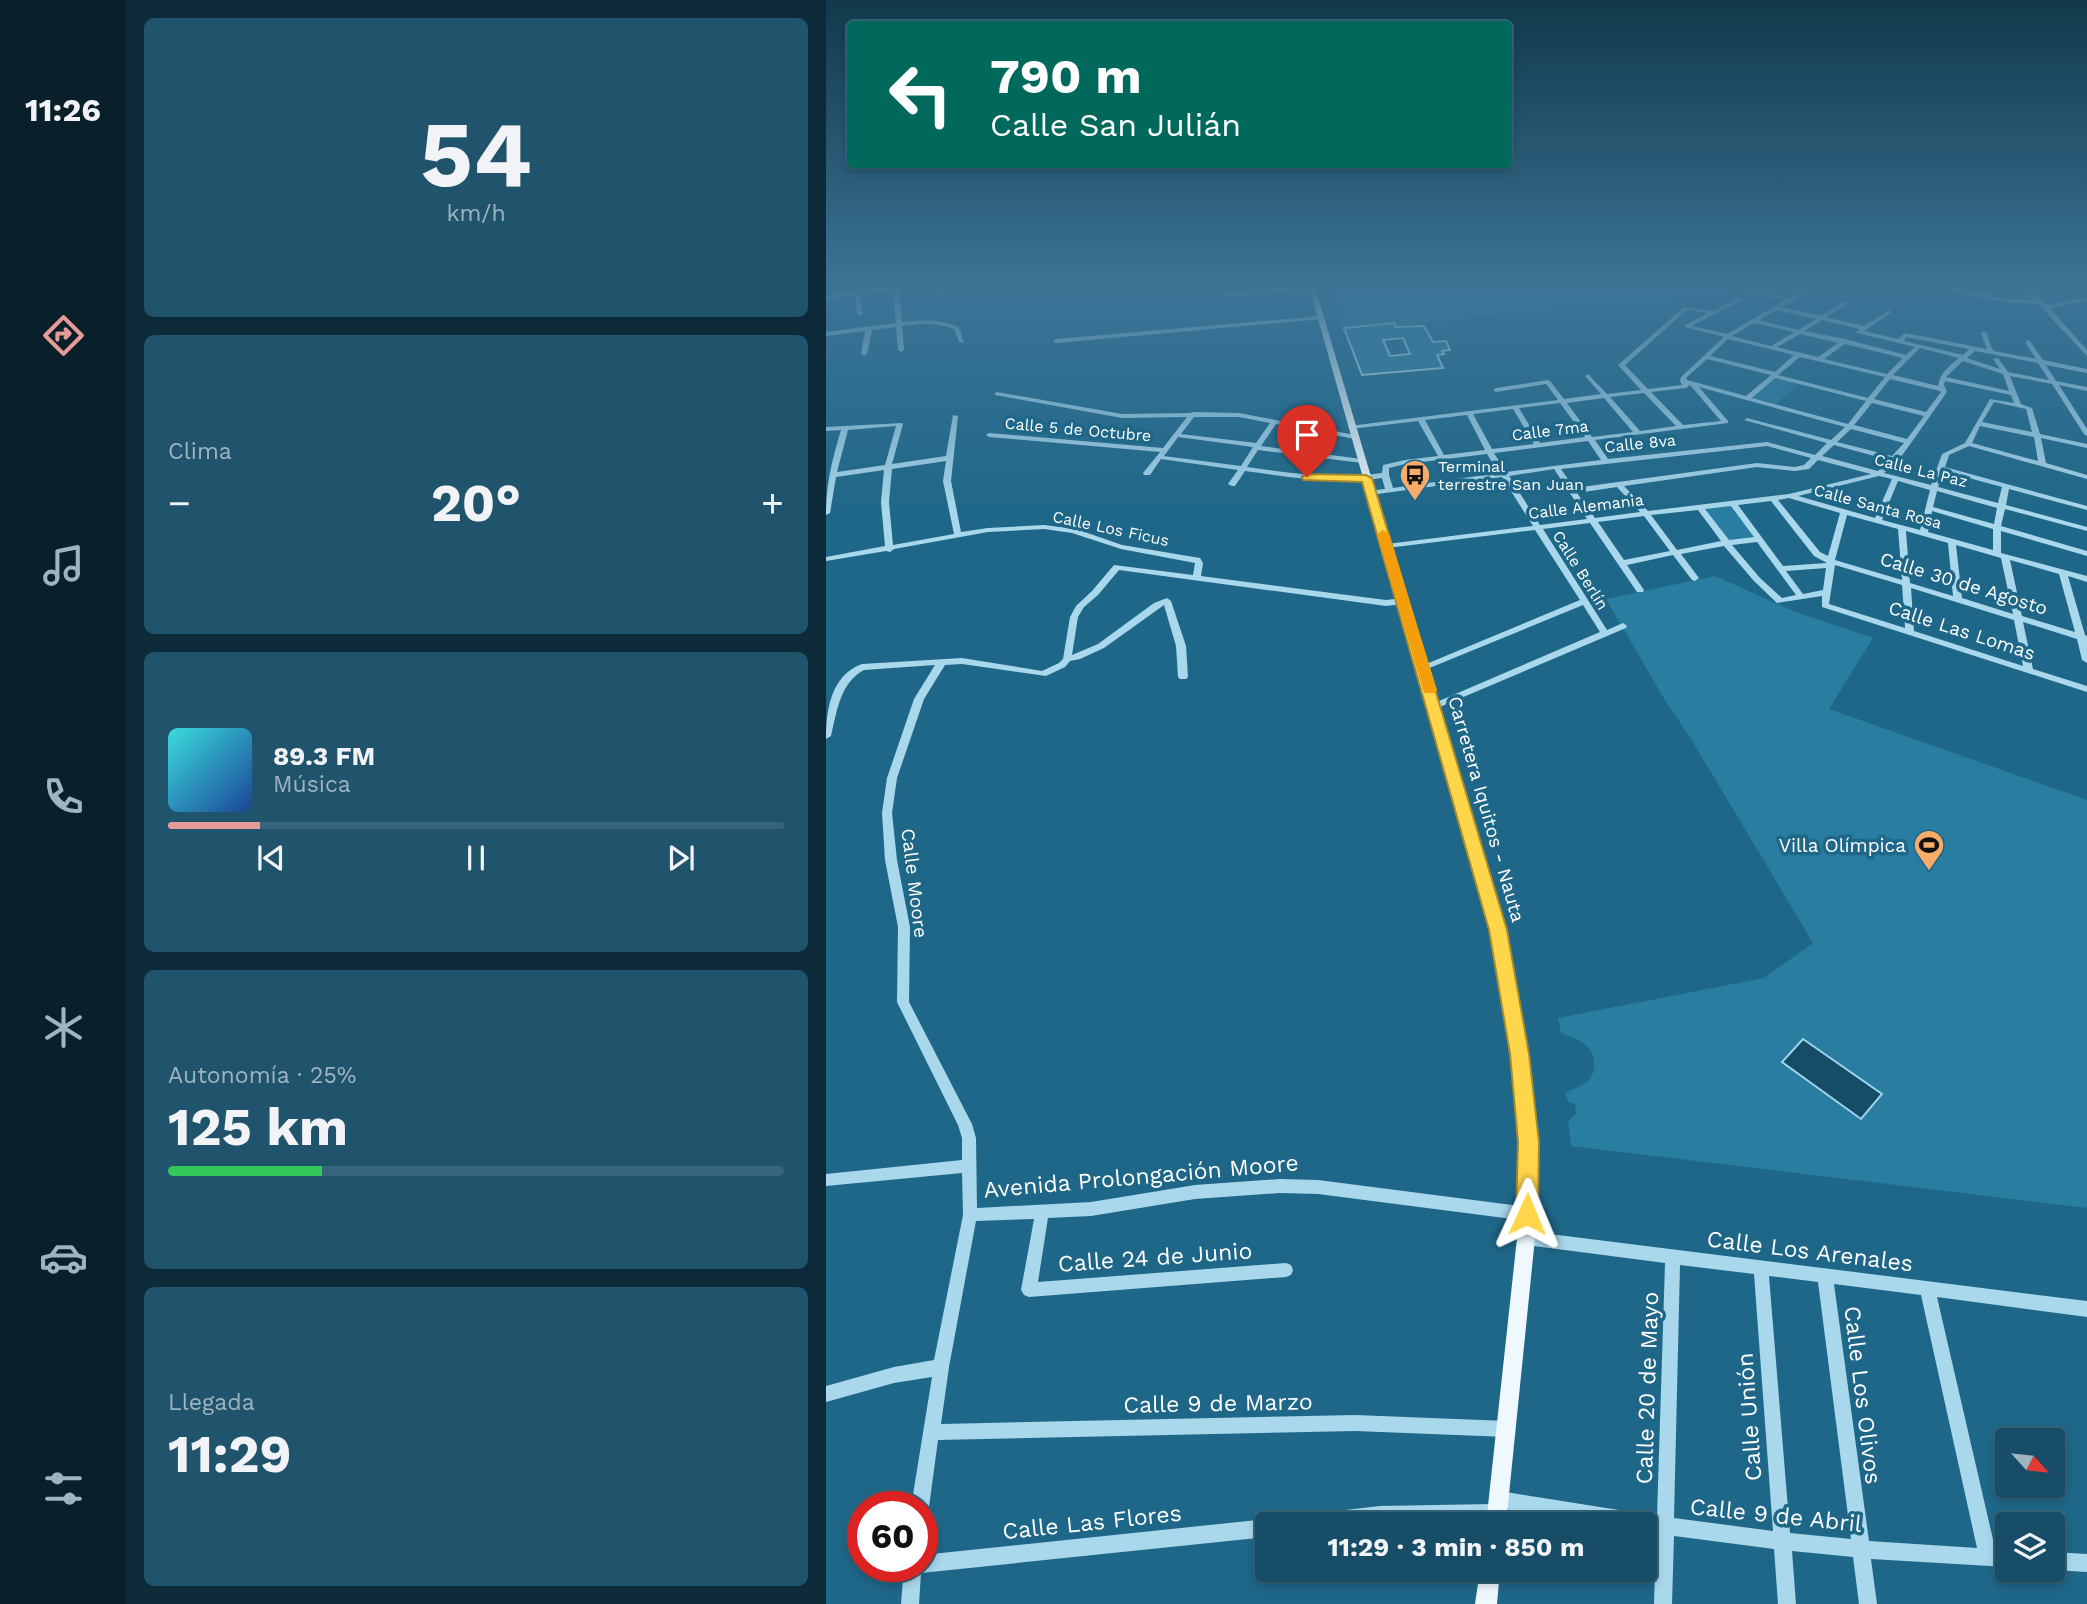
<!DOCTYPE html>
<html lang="es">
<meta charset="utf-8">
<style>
:root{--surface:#174d66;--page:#20546c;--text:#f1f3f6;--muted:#9eb4bf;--line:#36647a;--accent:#e69b98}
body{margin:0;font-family:"Work Sans",sans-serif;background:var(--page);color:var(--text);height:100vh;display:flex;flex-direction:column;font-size:26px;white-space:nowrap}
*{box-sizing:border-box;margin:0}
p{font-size:23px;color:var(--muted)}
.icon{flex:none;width:38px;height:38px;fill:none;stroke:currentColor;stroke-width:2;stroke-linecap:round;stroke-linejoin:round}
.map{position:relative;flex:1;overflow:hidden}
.side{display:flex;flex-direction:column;gap:18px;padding:18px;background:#0d2a38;width:700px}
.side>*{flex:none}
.hud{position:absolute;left:21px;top:21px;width:665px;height:147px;border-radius:7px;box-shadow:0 4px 10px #0003,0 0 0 2px var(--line);background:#00695c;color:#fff;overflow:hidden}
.needle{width:46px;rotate:117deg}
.fabs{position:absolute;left:1169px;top:1428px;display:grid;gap:14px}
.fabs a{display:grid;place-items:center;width:70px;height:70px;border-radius:7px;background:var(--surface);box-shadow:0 4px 10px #0003,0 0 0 2px var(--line);font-size:35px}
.speed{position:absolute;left:21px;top:1491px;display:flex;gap:14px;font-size:35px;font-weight:700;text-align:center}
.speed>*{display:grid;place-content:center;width:91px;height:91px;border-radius:50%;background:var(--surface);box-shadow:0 4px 10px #0003,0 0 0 2px var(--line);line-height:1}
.speed .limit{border:10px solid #d22;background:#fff;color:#111}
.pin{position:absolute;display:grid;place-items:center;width:60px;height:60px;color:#fff;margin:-72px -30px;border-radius:50% 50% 50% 0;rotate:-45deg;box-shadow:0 0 7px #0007}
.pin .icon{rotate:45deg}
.me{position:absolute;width:77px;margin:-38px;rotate:1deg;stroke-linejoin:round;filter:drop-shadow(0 0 5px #0008)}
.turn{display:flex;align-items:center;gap:24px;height:147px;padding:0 28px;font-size:32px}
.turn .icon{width:91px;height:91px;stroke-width:2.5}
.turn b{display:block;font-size:49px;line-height:60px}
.big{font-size:52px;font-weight:700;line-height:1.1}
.side .tile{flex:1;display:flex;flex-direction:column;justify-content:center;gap:10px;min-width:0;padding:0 24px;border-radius:10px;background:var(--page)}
.side .dial{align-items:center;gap:0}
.dial b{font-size:91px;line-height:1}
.song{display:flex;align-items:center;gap:21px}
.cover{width:84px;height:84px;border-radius:10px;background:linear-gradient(135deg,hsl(180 70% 55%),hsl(220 70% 35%))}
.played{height:7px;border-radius:4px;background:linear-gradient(90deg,var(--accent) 15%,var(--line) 15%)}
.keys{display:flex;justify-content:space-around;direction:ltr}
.heat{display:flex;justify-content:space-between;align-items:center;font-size:38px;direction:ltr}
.charge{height:10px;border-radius:5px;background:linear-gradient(90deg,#34c759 25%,var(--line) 0)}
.trip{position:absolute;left:429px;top:1512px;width:402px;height:70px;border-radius:7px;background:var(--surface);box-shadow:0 4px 10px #0003,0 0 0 2px var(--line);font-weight:700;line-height:70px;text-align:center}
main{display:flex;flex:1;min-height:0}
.tabs{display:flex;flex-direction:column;width:126px;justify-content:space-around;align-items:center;background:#091f29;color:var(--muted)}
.tabs .icon{width:49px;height:49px}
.tabs .active{color:var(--accent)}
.tabs b{font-size:32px;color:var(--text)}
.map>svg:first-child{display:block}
</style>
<main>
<nav class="tabs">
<b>11:26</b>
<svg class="icon active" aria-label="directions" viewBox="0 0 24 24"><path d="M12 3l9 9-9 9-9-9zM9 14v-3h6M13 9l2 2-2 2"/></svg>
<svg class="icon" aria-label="music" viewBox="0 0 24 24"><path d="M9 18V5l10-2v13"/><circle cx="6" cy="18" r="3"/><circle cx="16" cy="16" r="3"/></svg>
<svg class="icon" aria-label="phone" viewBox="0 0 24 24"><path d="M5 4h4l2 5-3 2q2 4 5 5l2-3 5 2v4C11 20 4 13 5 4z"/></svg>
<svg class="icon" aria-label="climate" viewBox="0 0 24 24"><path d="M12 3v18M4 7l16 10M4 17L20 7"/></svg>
<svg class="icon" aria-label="car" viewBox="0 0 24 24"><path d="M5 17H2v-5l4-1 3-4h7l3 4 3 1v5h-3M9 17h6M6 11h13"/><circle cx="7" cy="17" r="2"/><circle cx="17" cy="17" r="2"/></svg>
<svg class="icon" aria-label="filters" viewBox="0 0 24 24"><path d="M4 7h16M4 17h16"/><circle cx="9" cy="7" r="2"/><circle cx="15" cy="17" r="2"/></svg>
</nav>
<section class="side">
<div class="tile dial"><b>54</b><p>km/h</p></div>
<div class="tile"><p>Clima</p>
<div class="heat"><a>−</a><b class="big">20°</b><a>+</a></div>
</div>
<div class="tile">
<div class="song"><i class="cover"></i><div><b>89.3 FM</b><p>Música</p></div></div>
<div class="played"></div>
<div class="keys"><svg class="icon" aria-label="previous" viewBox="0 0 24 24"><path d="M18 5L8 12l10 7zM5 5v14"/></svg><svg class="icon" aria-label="pause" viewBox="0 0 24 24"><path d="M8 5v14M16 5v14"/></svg><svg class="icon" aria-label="next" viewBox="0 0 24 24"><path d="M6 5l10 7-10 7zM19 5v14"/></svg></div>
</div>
<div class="tile"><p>Autonomía · 25%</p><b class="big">125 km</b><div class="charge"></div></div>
<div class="tile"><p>Llegada</p><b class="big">11:29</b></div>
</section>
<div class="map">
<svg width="1261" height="1604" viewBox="0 0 1261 1604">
<rect width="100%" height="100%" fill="#1f6788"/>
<g fill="#287da1">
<path d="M508 287H912L897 297 516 330Z"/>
<path d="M948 378 972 384 950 404 925 397Z"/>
<path d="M906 502 931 536 899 542 874 505Z"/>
<path d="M889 576 970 612 1047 638 1003 709 1261 800V1208L745 1146 742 1121 750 1114 749 1104 743 1102 739 1094C745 1088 751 1089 758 1084 774 1074 770 1051 756 1042 750 1038 741 1036 735 1033L732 1018 938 978 987 943 865 739 837 697 780 599Z"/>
</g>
<path fill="#154d67" stroke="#9dd6ec" stroke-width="2" d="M977 1039 1056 1094 1035 1119 956 1062Z"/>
<path fill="#2e82a6" stroke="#ceecf8" stroke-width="2" fill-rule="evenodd" d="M568 323 570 327 598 326 607 342 620 341 624 350 616 351 618 354 611 355 617 368 536 375 518 328ZM577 338 584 354 564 356 557 340Z"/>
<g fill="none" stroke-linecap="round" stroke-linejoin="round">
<g fill="#a9d7eb" fill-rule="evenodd">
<path d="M68 287H86L73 290 76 322C97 320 113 319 133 327L138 343 133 342 128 329C110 322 95 323 76 326L78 350 75 352 72 350 70 327 46 330 41 354 38 356 35 354 39 331 0 336V332L70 323 67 291 34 295 37 314 34 316 31 314 29 295 0 299V295L28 292 29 289 31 288 34 291Z"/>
<path d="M110 287H116L117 298 112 297Z"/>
<path d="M476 287 489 288 486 290 398 297 395 295 398 293Z"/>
<path d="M981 287H988L968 299V301L955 307 994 316 1020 301 1022 302V304L1000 317 1038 326 1063 310 1066 312 1065 313 1038 331 1072 339 1079 333 1161 349 1155 333 1158 331 1161 333 1165 347 1168 351 1210 359 1199 342 1202 340 1204 341 1217 360 1261 369V373L1220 365 1230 381 1261 387V391L1233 385 1261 429V436L1258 434 1226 384 1184 376 1195 404 1206 408 1214 434 1261 444V448L1215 438 1220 463 1261 475V479L1143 446 1123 455 1119 467 1261 506V510L1183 489 1180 505 1261 527V531L1179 509 1175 526 1261 551V556L1175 531V553L1261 576V582L1242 576 1259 635 1261 636V663L1256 660 1251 639 1197 622 1207 669 1261 686V692L996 607V596L951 603 928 581 898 546 855 554 873 578 869 581 866 580 847 555 801 565 818 590 817 592H811L764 523 717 529 781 630 797 623 801 626 800 628 609 709 606 708 604 706 606 704 774 632 757 605 601 669 598 670 593 667 754 600 709 530 561 548 557 546 561 544 707 526 676 477 544 495 540 493 541 491 559 489 556 478C511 485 464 477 419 471L409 486H406L402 484 412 470 335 459 324 475H318L317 473 334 452 163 437 160 435 163 433 337 448 361 417 296 418 169 395V393L171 392 296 414 364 413 367 412 413 413 529 435 533 437 529 439 450 424 435 446 536 459 540 461 536 463 432 450 421 467C465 473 511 480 556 473L557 465 579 460 612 456 592 421 525 429 522 427 523 426 732 400 720 384 670 392 667 390 670 388 722 380 724 381 738 399 775 394 759 376 762 374 781 394 815 390 792 365 858 307 887 311 912 298H916V300L866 326 901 334 959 300 919 291V289L963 298ZM861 310 882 313 859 325V327L898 337 855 377 854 381 856 385 822 389 799 365ZM951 310 990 319 972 330 933 320ZM996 320 1034 329 1030 332 1031 333 1089 347 1080 355 1019 339 978 331ZM928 323 968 332 945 346 906 336ZM974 334 1012 343 992 357 951 347ZM1080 337 1143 349 1137 355 1078 341ZM902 339 968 355 949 372 884 356ZM1019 344 1077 358 1061 374 998 359ZM1094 348 1133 358C1122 367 1114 373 1112 386L1067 375ZM1149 351 1212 363 1223 380 1182 372 1172 358 1167 359 1174 369 1141 358ZM974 357 1059 377 1042 398 952 375ZM881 359 945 375 920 396 861 380 860 378ZM1137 361 1177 374 1183 391 1120 377ZM949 378 1040 401 1022 424 926 398ZM1064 379 1114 391 1115 392 1100 412 1048 399ZM1119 381 1185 395 1188 403 1164 399 1139 443 1116 454 1105 485 1058 473 1072 461 1085 443 1121 392 1118 385ZM863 385H864L895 421 857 425 825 392 860 388 862 387ZM873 387 1019 427 1005 440 921 418 918 420 1001 443 989 455 941 442 782 459 769 440 902 423V421ZM818 393 850 426 814 431 784 397ZM778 398 807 432 766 437 741 403ZM1168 402 1200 409 1206 432 1156 422ZM734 403 759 437 714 443 693 408ZM1046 403 1098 416 1081 439 1028 425ZM687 409 708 444 666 449 647 414ZM641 415 659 450 618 455 599 420ZM368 417H413L444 423 430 443 355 434ZM1154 426 1208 437 1212 461 1146 443ZM1025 429 1078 443 1066 456 1011 442ZM352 437 427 447 415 466 338 456ZM762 441 775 460 680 472 668 453ZM1008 445 1063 460 1052 471 996 456ZM941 446 985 458 978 465 969 467 931 463 748 488 735 469ZM661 454 673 473 567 488 563 475V468L579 464ZM992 460 1045 474 963 494 822 511 798 486 931 467 969 471 983 469ZM728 469 761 519 714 525 683 476ZM1117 471 1176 487 1172 503 1112 487ZM1053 476 1066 479 1049 518 972 496ZM1072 481 1104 490 1094 530 1056 520ZM791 487 814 512 769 518 751 493ZM1111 491 1171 508 1168 524 1107 507ZM963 498 1014 513 1002 556 994 552 952 500ZM945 501 988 556 1001 563 957 566 912 505ZM905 506 928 537 903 540 879 509ZM872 510 895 541 851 550 825 515ZM1106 511 1167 529V550L1102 532ZM1021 515 1072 529 1076 580 1009 560ZM818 516 844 551 798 560 772 522ZM1080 531 1122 543 1127 596 1084 583ZM931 542 970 595 956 598 934 578 906 545ZM1130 545 1175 558 1187 614 1136 598ZM1184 560 1233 574 1249 632 1196 616ZM1009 565 1076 585 1079 628 1003 604ZM1000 568 997 590 977 594 960 571ZM1085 588 1188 620 1197 666 1088 631Z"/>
<path d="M1107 287H1119L1181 299 1208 300 1192 287H1199L1221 305 1261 297V301L1224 308 1261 350V356L1212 304 1181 303Z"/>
<path d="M495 316 498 318 497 319 230 343 227 341 230 339Z"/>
<path d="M127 415 132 416 125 481 135 532 162 528 218 525 250 529 296 545 374 558 377 563 375 576 560 600 577 598 581 601 577 604 560 606 293 570 272 595 258 607 252 617 246 655 272 644 328 603 341 598 345 601 360 646 362 677 360 679H354L352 677 350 646 338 605 278 648 254 659 244 661 239 667 220 676 136 664 119 665 98 699 71 778 66 813 71 860 84 927 83 1002 146 1124 150 1138 151 1208 265 1202 369 1185 454 1179 492 1180 701 1207 706 1209 708 1214 706 1219 701 1221 492 1194 454 1193 369 1199 265 1216 222 1218 212 1282 460 1263 465 1265 467 1270 465 1275 460 1277 203 1297 198 1295 195 1290 208 1219 150 1221 123 1367 115 1424 529 1415 681 1421 687 1423 689 1429 687 1435 681 1437 529 1431 112 1440 103 1507 100 1513 96 1515V1507H85L106 1377 68 1383 0 1402V1386L68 1367 108 1360 137 1215 136 1173 0 1186V1174L136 1160V1138L132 1125 71 1002 72 927 59 860 56 813 61 778 88 699 109 665 38 670C14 683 11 711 5 736L0 739C0 710 5 675 36 664L136 658 216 671 233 663 237 659 244 617 250 606 266 591 288 565 367 575 369 563 295 549 246 533 218 529 162 532 68 549 64 552 60 551 0 561V557L59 546 55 502 58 470 10 477 4 513 0 515C0 484 6 460 15 430L0 431V427L76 423 77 424 66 464 120 456ZM70 426 59 465 11 472 22 430ZM120 461 117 481 128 534 67 545 63 502 66 469Z"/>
<path d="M700 1231 1261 1301V1317L1111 1297 1169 1548 1181 1549V1567L1045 1559 1051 1604H1033L1027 1557 966 1551 970 1604H952L948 1549 848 1536 846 1604H828L830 1533 819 1531V1524H772L678 1509 680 1513 677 1519 671 1522 467 1524 470 1518 476 1515 554 1506 666 1504 664 1500 667 1494 673 1491 831 1516 839 1263 700 1245 695 1243 693 1238 695 1233ZM854 1265 928 1274 947 1531 848 1518ZM943 1276 992 1282 1025 1539 964 1533ZM1008 1284 1095 1295 1151 1548 1043 1541Z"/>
<path d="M441 1519 447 1522 448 1524H441V1537L95 1573 93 1604H75L78 1566H96V1555Z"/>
<path d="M1227 1552 1261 1554V1572L1227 1570Z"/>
</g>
<g fill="#eef8fe" fill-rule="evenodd">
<path d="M483 287H489L679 930 702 1054 710 1142 709 1238 680 1524H660L691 1238 694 1142 686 1054 665 930Z"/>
<path d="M654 1570H674L671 1604H649Z"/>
</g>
</g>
<linearGradient id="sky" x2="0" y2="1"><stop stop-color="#11394b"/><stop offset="0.56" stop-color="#3c7496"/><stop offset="1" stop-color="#3c7496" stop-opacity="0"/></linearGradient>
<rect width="1261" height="512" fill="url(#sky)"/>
<path fill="#ffd54a" stroke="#a68a30" stroke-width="2" d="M481 474 540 475 546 478 681 930 703 1054 713 1142 712 1214 709 1222 701 1225 693 1222 690 1214 692 1142 684 1054 663 930 536 482 477 480 476 477Z"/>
<path fill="#f59e0b" d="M557 530 563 534 611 690 609 693H599L597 690 551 534Z"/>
<defs>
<g id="bus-pin" transform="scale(1.575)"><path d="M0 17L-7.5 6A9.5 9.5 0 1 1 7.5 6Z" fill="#f9ac69" stroke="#1f6788"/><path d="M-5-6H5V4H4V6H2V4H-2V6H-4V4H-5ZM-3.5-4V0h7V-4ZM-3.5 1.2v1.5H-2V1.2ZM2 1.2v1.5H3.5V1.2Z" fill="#111"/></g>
<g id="stadium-pin" transform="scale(1.575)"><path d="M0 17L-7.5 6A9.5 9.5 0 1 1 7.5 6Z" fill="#f9ac69" stroke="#1f6788"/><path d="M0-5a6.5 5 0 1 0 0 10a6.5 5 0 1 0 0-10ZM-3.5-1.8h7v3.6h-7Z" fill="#111"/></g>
</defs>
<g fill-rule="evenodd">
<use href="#bus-pin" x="589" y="475"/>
<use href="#stadium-pin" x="1103" y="845"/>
</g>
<g text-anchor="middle" stroke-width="7" stroke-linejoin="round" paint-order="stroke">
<g font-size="16" fill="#fff" stroke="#1f6788">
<text transform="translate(252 429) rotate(5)" y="6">Calle 5 de Octubre</text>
<text transform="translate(724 430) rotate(-7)" y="6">Calle 7ma</text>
<text transform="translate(814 443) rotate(-6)" y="6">Calle 8va</text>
<text transform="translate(1095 470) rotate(14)" y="6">Calle La Paz</text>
<text transform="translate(760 506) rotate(-7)" y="6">Calle Alemania</text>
<text transform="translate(1052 506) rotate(15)" y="6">Calle Santa Rosa</text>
<text transform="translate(285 528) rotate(12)" y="6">Calle Los Ficus</text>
<text transform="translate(755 570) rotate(58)" y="6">Calle Berlín</text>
</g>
<g font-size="16" fill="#fff" stroke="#1f6788" text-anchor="start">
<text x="612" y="472">Terminal<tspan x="612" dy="18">terrestre San Juan</tspan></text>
</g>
<g font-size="19" fill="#fff" stroke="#1f6788">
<text transform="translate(1138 583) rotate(17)" y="7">Calle 30 de Agosto</text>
<text transform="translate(1136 630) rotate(18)" y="7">Calle Las Lomas</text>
<text transform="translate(661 809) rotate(74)" y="7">Carretera Iquitos - Nauta</text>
<text transform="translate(89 883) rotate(83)" y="7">Calle Moore</text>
</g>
<g font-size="19" fill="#fff" stroke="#1f6788" text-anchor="end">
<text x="1080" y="852">Villa Olímpica</text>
</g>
<g font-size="23" fill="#fff" stroke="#1f6788">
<text transform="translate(315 1176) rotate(-5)" y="8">Avenida Prolongación Moore</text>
<text transform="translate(984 1251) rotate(7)" y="8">Calle Los Arenales</text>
<text transform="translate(329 1257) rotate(-4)" y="8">Calle 24 de Junio</text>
<text transform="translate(821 1388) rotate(-88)" y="8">Calle 20 de Mayo</text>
<text transform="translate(1037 1395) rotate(83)" y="8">Calle Los Olivos</text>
<text transform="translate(392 1403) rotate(-1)" y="8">Calle 9 de Marzo</text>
<text transform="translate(923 1417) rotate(-94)" y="8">Calle Unión</text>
<text transform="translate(950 1515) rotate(6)" y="8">Calle 9 de Abril</text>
<text transform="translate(266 1522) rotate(-6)" y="8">Calle Las Flores</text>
</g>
</g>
</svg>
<div class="fabs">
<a><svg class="needle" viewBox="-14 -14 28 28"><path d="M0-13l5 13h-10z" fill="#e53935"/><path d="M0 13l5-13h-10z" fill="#9eb4bf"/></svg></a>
<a><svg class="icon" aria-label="layers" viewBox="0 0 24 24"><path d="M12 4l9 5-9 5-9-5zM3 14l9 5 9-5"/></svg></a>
</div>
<div class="speed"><div class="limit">60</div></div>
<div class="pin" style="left:481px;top:477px;background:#d93025"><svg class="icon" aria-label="arrive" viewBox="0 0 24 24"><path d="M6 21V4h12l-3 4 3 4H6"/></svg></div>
<svg class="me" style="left:701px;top:1214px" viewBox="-20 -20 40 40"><path d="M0-17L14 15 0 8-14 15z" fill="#ffd54a" stroke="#fff" stroke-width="4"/></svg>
<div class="trip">11:29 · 3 min · 850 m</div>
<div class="hud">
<div class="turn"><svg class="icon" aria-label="left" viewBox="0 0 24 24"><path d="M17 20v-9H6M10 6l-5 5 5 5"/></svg><div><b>790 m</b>Calle San Julián</div></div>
</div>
</div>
</main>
